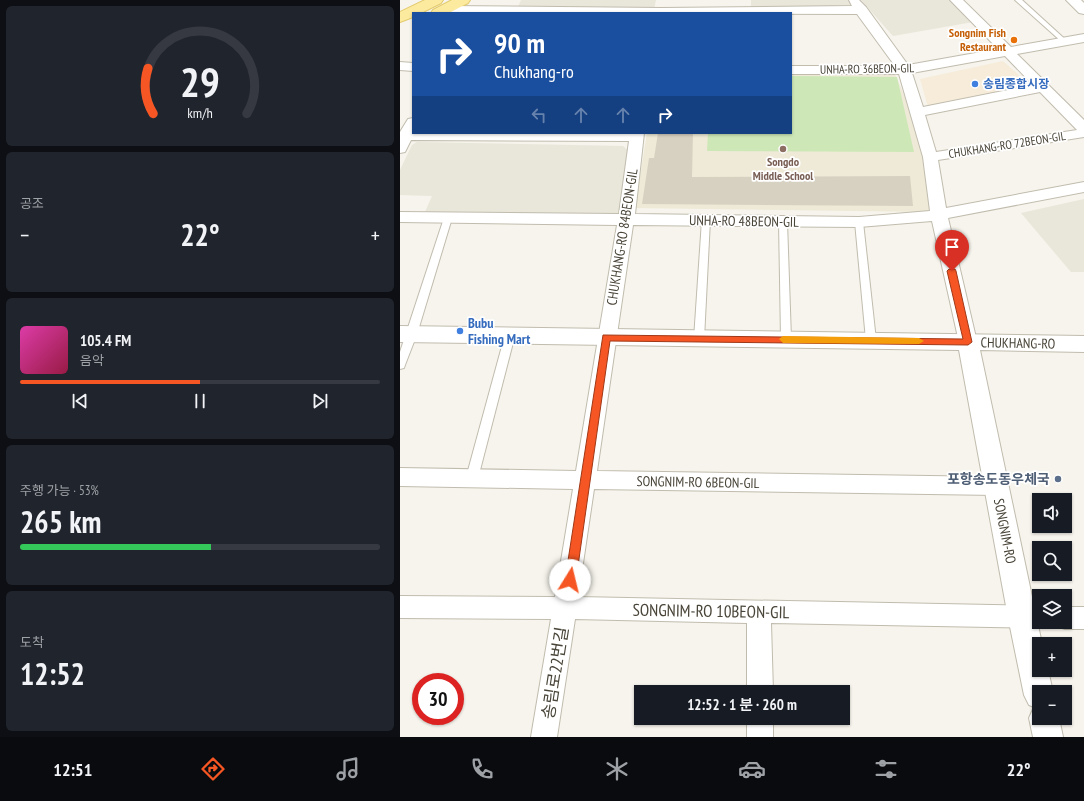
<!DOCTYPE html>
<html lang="ko">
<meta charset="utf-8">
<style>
:root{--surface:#171b24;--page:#20242c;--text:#f1f3f6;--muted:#9ea1a6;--line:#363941;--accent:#f65623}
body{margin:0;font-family:"PT Sans Narrow","Noto Sans KR",sans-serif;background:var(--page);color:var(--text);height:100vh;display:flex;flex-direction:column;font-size:15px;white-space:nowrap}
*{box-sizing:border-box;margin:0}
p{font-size:13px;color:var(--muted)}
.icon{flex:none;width:22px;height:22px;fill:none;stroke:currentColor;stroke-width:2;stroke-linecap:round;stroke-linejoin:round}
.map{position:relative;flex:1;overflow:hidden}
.panel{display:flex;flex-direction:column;gap:6px;padding:6px;background:#0d0f14;width:400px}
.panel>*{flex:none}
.top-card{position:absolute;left:12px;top:12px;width:380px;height:122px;border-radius:0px;box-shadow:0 1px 3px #0004;background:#1a4fa0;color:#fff;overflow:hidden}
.tools{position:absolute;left:632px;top:493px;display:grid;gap:8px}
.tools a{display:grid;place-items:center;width:40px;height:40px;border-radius:0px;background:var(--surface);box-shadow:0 1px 3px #0004;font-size:20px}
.speed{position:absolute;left:12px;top:673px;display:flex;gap:8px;font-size:20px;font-weight:700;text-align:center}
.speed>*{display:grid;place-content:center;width:52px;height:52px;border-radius:50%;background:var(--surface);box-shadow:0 1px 3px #0004;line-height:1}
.speed .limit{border:6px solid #d22;background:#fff;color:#111}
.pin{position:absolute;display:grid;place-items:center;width:34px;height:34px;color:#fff;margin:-41px -17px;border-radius:50% 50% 50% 0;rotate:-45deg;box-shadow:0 0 4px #0007}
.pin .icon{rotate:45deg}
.me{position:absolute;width:44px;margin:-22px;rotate:9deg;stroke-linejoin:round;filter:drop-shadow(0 0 3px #0008)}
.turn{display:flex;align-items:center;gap:14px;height:84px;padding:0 16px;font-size:18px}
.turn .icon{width:52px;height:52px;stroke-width:2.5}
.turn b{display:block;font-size:28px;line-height:34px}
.lanes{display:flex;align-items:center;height:38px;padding:0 16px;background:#0003;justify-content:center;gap:20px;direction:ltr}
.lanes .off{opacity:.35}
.big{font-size:30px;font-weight:600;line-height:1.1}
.panel .card{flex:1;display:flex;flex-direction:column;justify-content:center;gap:6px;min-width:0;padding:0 14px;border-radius:6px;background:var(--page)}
.panel .dial{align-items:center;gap:0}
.dial svg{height:104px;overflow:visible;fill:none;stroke:var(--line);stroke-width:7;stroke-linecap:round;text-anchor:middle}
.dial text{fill:var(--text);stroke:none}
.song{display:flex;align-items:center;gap:12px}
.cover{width:48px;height:48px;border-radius:6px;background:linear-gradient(135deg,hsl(320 70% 55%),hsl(340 70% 35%))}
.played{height:4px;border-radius:2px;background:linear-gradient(90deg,var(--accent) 50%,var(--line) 50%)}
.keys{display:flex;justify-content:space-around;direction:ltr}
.heat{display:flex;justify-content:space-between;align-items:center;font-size:22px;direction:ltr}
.charge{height:6px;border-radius:3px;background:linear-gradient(90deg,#34c759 53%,var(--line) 0)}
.trip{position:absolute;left:234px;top:685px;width:216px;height:40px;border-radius:0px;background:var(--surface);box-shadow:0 1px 3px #0004;font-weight:600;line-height:40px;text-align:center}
.tabs{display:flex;height:64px;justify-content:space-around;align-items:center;background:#090b0e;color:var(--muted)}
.tabs .icon{width:28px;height:28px}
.tabs .current{color:var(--accent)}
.tabs b{font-size:18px;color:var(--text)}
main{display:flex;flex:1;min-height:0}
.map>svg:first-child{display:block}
</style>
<main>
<section class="panel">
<div class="card dial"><svg viewBox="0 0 100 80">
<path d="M14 69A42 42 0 1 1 86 69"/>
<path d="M14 69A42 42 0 0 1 10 34" stroke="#f65623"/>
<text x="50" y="56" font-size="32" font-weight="700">29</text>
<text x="50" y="72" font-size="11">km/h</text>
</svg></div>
<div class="card"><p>공조</p>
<div class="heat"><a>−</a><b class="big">22°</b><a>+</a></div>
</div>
<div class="card">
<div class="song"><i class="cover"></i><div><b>105.4 FM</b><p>음악</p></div></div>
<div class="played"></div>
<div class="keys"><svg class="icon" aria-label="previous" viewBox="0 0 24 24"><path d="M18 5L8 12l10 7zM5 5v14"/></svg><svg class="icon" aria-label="pause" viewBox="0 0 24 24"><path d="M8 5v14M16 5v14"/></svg><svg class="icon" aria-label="next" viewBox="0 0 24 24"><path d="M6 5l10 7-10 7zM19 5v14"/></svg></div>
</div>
<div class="card"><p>주행 가능 · 53%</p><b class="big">265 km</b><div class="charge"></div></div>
<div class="card"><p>도착</p><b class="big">12:52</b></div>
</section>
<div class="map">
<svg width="684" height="737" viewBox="0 0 684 737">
<rect width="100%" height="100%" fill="#f6f4ec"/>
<g fill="#e9e6da">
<path d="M121 0H256L254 9 118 7Z"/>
<path d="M351 0H448L453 6 351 8Z"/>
<path d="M461 0H550L573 22 493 36Z"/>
<path d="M17 142 223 146 229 151 221 212 211 216 25 212 32 196 0 195V170L12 145Z"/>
<path d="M684 199V272H671L621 213Z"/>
</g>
<path fill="#f6ecd9" d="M603 61 636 90 530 114 520 79Z"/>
<path fill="#eeead7" d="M391 73 495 74 513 116 525 165 530 212 235 208 247 133H391Z"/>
<path fill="#cde8b6" d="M391 76 497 77 514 152 307 151 308 133H391Z"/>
<path fill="#d7d1c1" d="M258 133H293L292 177 510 176 513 206 242 204 249 158H254Z"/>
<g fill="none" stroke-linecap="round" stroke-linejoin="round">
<g stroke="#c1bcae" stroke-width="2">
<g id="service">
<path d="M615 0H622L667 41V43H663Z"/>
<path d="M48 215 52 218 17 334 5 365 4 368 0 369V352L44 218Z"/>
<path d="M306 217 310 220 304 339 299 343 294 339 302 220Z"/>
<path d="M383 218 387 221 391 339 386 343 381 339 379 221Z"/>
<path d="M459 219 463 222 476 340 474 343H468L466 340 455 222Z"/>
<path d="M110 331 115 335 78 478 76 481 72 483 68 481 66 478 105 335Z"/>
</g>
</g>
<g stroke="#c1bcae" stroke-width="2">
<g id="minor">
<path d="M449 0H459L466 7 508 65 598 49 550 0H563L611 47 684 34V42L617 54 684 120V137L538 160 546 208 684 182V192L548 218 577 342 575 347 568 349 561 347 559 342 532 221 459 227 233 225 197 471 596 477 604 480 607 486 604 492 596 495 194 489 178 597 639 606V622H649L647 625 639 628 371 623 373 692H347V623L175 619 157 737H131L151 619 0 618V596L155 597 173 489 0 486V468L176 471 217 225 0 222V212L219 214 229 141 11 140 5 152 0 153V132L8 119 13 118V133H244L235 214 459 217 530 211 523 157 499 74H391V66H495L457 14 41 13 38 10 40 7 44 6 261 8 452 6ZM605 56 633 85 523 107 512 73ZM640 92 677 130 536 152 525 115Z"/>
<path d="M0 62 13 63V71L0 70Z"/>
<path d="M665 607H684V629H665L657 626 655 622H665Z"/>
<rect x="347" y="718" width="26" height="19"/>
</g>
</g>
<g stroke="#c1bcae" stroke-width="2">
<g id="tertiary">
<path d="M666 0H681L684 3V14L679 13Z"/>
<path d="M0 326 684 336V352L580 350 642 644H639V670H648L653 692H639V718H659L663 737H633L629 718 634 707 629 705 624 695 608 617 559 350 0 342Z"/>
</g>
</g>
<g stroke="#e3ca6d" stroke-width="2">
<g id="primary">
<path d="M25 0H43L41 3 21 13H13V17L0 22V12Z"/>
<path d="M52 0H70L68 3 49 13H31L33 10Z"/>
</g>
</g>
<use href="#service" fill="#fff" fill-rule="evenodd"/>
<use href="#minor" fill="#fff" fill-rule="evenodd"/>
<use href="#tertiary" fill="#fff" fill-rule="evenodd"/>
<use href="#primary" fill="#fcea9f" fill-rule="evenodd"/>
</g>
<path fill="#f65623" stroke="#a03817" d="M549 269H555L556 271 572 342 568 345 210 341 176 580 174 583 170 585 166 583 165 580 203 335 563 339 547 271Z"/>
<path fill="#f59e0b" d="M383 336 519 338 524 341 519 344 383 343 379 339Z"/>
<circle fill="#e8710a" stroke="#fff" stroke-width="1.5" cx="614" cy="40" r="4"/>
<g fill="#3f7fe0" stroke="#fff" stroke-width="1.5">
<circle cx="575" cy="84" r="4"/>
<circle cx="60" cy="331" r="4"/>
</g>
<circle fill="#8d6e63" stroke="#fff" stroke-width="1.5" cx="383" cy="149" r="4"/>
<circle fill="#5c6f8a" stroke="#fff" stroke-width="1.5" cx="658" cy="479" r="4"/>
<g text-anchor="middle" stroke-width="3.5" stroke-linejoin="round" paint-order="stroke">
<g font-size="12" font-weight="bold" fill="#c56008" stroke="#fff" text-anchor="end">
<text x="606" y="37">Songnim Fish<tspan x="606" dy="14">Restaurant</tspan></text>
</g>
<g font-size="12" fill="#4a4539" stroke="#fff">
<text transform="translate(467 69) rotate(-1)" y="4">UNHA-RO 36BEON-GIL</text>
<text transform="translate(607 145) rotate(-9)" y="4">CHUKHANG-RO 72BEON-GIL</text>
</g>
<g font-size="12" font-weight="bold" fill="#366cbe" stroke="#fff" text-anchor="start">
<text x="583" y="88">송림종합시장</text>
</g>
<g font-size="12" font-weight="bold" fill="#785e54" stroke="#fff">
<text x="383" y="166">Songdo<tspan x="383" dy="14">Middle School</tspan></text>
</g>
<g font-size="14" fill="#4a4539" stroke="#fff">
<text transform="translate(344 221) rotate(1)" y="5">UNHA-RO 48BEON-GIL</text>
<text transform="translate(222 237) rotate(-81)" y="5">CHUKHANG-RO 84BEON-GIL</text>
<text transform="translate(618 343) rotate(1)" y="5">CHUKHANG-RO</text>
<text transform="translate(298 482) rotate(1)" y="5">SONGNIM-RO 6BEON-GIL</text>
<text transform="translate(605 531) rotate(79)" y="5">SONGNIM-RO</text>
</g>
<g font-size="14" font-weight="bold" fill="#366cbe" stroke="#fff" text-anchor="start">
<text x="68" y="328">Bubu<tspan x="68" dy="16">Fishing Mart</tspan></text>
</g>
<g font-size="14" font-weight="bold" fill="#4e5e75" stroke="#fff" text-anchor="end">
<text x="650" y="484">포항송도동우체국</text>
</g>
<g font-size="17" fill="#4a4539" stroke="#fff">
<text transform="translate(311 611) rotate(1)" y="6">SONGNIM-RO 10BEON-GIL</text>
<text transform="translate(155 673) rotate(-81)" y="6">송림로22번길</text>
</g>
</g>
</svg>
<div class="tools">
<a><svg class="icon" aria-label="sound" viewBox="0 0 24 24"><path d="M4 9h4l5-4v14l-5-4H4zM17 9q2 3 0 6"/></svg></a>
<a><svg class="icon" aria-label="search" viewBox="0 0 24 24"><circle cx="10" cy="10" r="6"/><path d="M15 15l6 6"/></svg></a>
<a><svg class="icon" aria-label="layers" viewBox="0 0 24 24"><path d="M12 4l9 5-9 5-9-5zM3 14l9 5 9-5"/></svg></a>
<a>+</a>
<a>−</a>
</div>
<div class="speed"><div class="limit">30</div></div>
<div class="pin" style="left:552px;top:271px;background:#d93025"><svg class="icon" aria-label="arrive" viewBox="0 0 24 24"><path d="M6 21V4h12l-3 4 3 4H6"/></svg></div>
<svg class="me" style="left:170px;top:580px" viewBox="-20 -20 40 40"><circle r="19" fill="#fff"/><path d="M0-13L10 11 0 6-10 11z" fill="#f65623"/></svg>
<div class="trip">12:52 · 1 분 · 260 m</div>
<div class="top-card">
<div class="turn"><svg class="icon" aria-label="right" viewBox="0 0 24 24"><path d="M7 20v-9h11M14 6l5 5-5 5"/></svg><div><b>90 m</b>Chukhang-ro</div></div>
<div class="lanes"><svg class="icon off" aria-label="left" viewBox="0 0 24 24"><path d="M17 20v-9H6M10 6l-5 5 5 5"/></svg><svg class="icon off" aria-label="ahead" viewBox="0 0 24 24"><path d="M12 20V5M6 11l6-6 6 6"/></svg><svg class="icon off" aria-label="ahead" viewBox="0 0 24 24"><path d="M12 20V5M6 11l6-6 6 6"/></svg><svg class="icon" aria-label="right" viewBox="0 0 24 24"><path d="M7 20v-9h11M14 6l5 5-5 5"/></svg></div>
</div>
</div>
</main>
<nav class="tabs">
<b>12:51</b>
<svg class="icon current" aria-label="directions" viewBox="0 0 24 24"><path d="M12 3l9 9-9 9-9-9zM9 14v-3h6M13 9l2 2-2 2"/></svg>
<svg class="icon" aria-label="music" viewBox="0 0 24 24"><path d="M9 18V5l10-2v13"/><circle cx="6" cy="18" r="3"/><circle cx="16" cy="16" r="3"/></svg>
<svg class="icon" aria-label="phone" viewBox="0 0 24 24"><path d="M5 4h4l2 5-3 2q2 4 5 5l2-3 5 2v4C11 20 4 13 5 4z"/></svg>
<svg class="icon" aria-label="climate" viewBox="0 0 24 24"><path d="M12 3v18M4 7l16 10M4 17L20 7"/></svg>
<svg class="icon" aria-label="car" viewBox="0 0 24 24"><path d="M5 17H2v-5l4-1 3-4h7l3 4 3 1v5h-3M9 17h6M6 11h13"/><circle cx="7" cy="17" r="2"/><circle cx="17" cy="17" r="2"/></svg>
<svg class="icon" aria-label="filters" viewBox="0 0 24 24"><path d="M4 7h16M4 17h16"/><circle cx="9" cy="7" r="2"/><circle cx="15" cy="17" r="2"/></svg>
<b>22°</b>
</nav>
